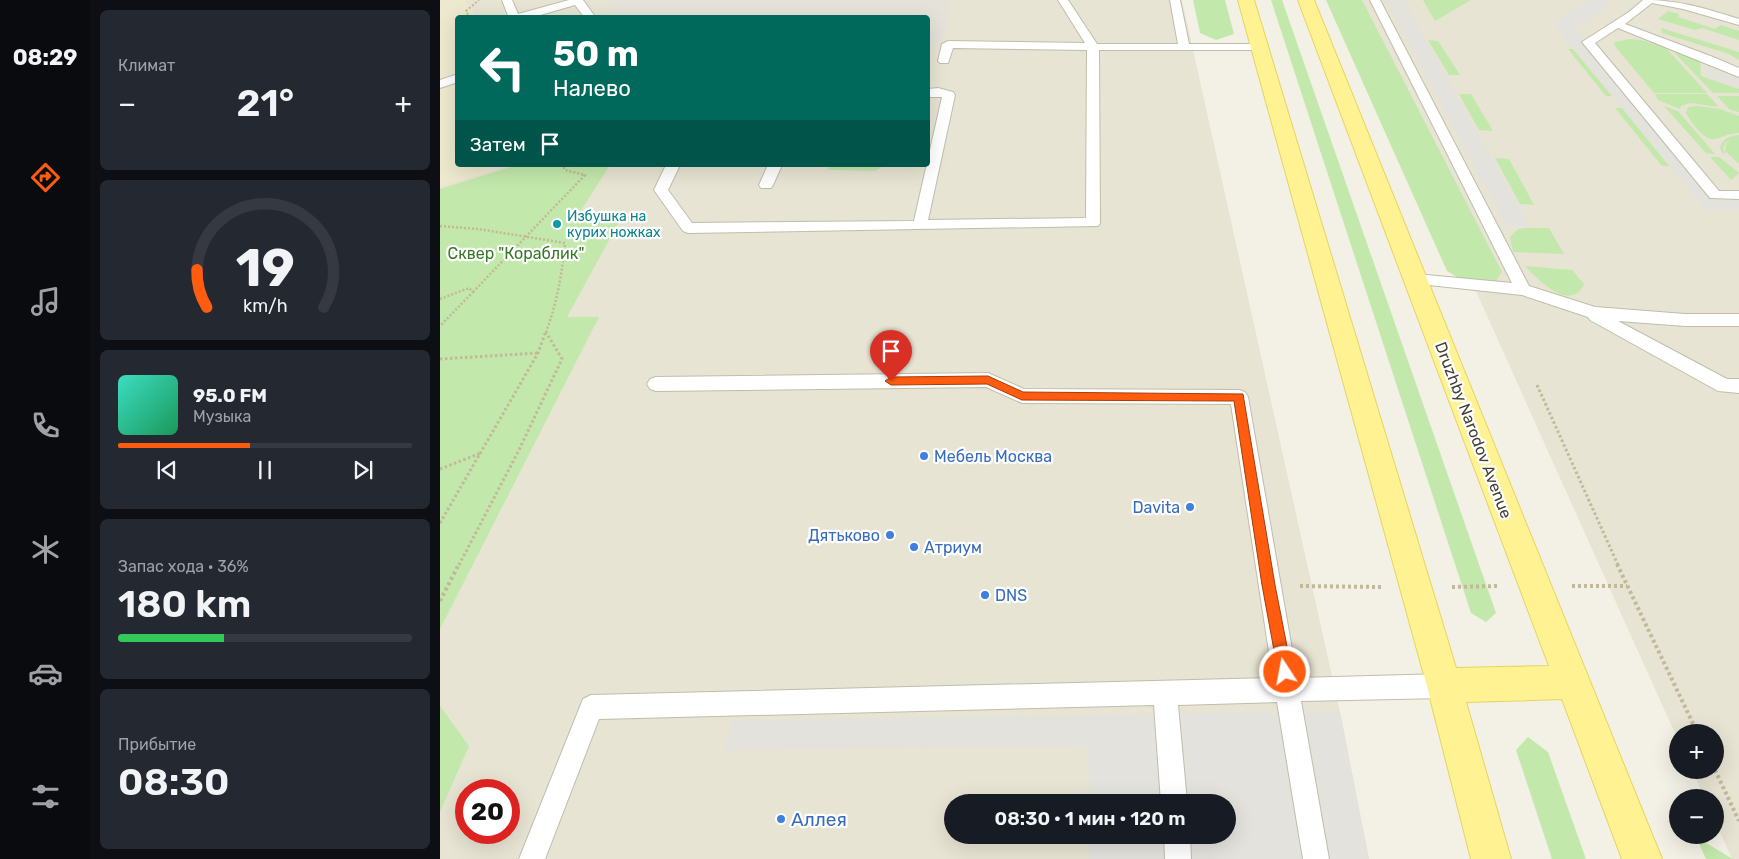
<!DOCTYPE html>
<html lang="ru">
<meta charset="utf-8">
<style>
:root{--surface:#171b24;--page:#242831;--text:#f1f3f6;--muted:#9ea1a6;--line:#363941;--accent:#ff5c10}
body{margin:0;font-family:Rubik,sans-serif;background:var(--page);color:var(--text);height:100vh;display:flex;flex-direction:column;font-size:19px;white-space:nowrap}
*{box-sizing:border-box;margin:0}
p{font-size:16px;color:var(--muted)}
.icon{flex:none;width:28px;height:28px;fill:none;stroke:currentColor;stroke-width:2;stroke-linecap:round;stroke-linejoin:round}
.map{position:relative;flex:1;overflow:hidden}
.side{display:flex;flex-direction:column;gap:10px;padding:10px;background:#0d0f14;width:350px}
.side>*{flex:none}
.banner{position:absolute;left:15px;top:15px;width:475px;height:152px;border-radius:5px;box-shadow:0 5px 20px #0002;background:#00695c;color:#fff;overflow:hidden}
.fabs{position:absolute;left:1229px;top:724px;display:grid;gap:10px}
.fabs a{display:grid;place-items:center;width:55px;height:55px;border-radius:50%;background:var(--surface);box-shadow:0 5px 20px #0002;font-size:25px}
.speed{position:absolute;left:15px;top:779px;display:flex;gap:10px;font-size:25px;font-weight:700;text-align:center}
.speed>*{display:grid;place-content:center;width:65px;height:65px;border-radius:50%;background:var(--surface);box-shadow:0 5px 20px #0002;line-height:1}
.speed .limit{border:8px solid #d22;background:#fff;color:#111}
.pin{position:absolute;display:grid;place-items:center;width:42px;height:42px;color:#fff;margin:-51px -21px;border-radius:50% 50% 50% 0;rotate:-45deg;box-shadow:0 0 5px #0007}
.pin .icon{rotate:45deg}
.me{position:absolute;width:55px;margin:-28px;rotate:349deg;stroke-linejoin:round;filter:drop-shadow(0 0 4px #0008)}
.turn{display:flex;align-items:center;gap:18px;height:105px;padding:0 15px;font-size:22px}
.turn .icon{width:65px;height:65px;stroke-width:2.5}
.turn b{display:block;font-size:35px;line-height:42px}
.then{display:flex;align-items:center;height:48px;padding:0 15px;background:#0003;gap:10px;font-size:19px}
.big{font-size:38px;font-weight:600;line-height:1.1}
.side .widget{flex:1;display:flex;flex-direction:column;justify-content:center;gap:8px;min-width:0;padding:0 18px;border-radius:8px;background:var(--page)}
.side .dial{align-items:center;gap:0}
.dial svg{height:130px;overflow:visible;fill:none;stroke:var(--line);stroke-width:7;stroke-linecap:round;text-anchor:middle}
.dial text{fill:var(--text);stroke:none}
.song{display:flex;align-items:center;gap:15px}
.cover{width:60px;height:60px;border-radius:8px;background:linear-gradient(135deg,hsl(170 70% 55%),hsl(150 70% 35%))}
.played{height:5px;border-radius:2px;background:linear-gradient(90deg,var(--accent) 45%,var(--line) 45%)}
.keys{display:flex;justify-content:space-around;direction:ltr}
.heat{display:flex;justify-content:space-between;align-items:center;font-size:28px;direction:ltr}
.charge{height:8px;border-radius:4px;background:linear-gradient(90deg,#34c759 36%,var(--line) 0)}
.trip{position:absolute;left:504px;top:794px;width:292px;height:50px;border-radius:25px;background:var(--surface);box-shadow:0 5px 20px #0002;font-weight:600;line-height:50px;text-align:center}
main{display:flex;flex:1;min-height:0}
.tab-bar{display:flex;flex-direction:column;width:90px;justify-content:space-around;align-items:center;background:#090b0e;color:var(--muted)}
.tab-bar .icon{width:35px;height:35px}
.tab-bar .on{color:var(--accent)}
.tab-bar b{font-size:22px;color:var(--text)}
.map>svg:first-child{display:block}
</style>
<main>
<nav class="tab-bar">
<b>08:29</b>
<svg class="icon on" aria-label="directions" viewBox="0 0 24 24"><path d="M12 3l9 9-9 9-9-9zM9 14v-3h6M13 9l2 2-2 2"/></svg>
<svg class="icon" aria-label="music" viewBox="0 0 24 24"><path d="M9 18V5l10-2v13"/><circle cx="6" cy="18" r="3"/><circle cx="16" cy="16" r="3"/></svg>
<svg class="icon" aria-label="phone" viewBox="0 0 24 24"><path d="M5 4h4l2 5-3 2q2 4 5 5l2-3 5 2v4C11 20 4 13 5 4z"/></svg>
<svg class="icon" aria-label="climate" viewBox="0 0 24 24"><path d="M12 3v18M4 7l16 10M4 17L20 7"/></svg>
<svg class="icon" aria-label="car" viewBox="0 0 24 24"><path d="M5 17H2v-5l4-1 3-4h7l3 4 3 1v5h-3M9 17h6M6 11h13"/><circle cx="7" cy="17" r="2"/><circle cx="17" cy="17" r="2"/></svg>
<svg class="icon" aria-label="filters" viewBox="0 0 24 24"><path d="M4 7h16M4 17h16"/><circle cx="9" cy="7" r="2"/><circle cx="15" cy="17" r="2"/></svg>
</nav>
<section class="side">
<div class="widget"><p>Климат</p>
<div class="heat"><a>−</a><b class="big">21°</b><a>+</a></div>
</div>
<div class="widget dial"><svg viewBox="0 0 100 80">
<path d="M14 69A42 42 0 1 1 86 69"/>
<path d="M14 69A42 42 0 0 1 8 46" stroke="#ff5c10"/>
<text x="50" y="56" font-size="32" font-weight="700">19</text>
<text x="50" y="72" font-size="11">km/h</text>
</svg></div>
<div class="widget">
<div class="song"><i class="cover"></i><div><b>95.0 FM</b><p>Музыка</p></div></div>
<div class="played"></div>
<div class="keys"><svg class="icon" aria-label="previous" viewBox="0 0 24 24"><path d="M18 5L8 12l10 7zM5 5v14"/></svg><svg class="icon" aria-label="pause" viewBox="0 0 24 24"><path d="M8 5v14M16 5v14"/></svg><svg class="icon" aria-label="next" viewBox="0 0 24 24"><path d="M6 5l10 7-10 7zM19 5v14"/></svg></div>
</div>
<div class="widget"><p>Запас хода · 36%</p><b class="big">180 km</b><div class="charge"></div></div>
<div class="widget"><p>Прибытие</p><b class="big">08:30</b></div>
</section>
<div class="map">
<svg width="1299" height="859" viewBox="0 0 1299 859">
<rect width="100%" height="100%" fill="#f3f1e5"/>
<g fill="#e7e4d3" fill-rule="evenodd">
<path d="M0 0H742L900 712 929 859H0ZM18 18H488V165H18ZM26 790H69V832H26ZM512 802H788V835H512Z"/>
<path d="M905 0H1299V859H1292L1275 821V798L1264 797 1252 770H1275V732H1238L1237 738Z"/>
</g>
<path fill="#e5e2da" d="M175 0H509L507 26 500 44H488V18L176 17 164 3Z"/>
<path fill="#ece9ce" d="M6 0H25L36 17 18 18V165H72L0 187V1Z"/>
<g fill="#c3e8ac">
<path d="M753 0H785L794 34 776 40 760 33Z"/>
<path d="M831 0H842L1056 613 1046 622 1031 613Z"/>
<path d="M886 0H922L1062 272 1055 282 1020 279 1007 271Z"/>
<path d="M983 0H1031L995 21Z"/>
<path d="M1228 11 1239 14 1238 17 1275 29 1281 25 1299 31V40L1262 28 1255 30 1218 19Z"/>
<path d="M1221 28 1299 52V60L1289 54 1222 33Z"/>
<path d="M1189 39 1201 40 1226 48 1267 93H1214L1174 45 1175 42Z"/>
<path d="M988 40 998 41 1020 75H1009Z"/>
<path d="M1128 49H1133L1172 96H1166Z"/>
<path d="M1231 49 1260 61 1261 76 1299 89V93H1273Z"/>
<path d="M1019 94H1031L1053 131 1039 130Z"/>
<path d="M1215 94H1267L1279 107 1250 103 1241 106 1240 109 1218 100Z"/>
<path d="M1277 96H1299V112L1290 110Z"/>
<path d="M1224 106 1238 111 1275 154 1266 153Z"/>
<path d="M1257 106 1280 109 1299 116V133C1289 133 1284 137 1275 139 1265 142 1250 121 1246 113L1248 107Z"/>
<path d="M1175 108H1182L1229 166H1222Z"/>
<path d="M1299 135V164L1285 151 1287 142 1293 139 1286 142 1283 149 1285 153 1283 154 1280 148C1282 138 1290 136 1299 135Z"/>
<path d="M1270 157H1279L1299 173 1291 180Z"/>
<path d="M1055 158 1069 159 1094 205 1080 204Z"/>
<path d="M77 165H170L140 212 185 211 127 317H159L0 629V189Z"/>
<path d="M385 165H443L442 167 435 171 389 170Z"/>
<path d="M1086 228H1109L1124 254 1073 252 1070 237 1078 229Z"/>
<path d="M1085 266 1132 270 1144 284C1130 314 1097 278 1085 266Z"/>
<path d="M0 706 29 746 0 812Z"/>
<path d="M1088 737 1108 752 1146 859H1112L1076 750Z"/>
<path d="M1256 837 1293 859H1266Z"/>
</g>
<g fill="#e3e2dd">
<path d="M945 0H964L1089 226H1067Z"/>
<path d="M1148 0 1174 1 1135 30 1273 198 1299 199V210H1266L1114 24Z"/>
<path d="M1267 68 1299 79V88L1264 76Z"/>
<path d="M900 712 929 859H649V835H788V802H649L648 746 284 750 293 720Z"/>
</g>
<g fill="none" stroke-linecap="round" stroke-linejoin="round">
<g stroke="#c1bdaa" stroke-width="2">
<g id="lane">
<path d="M62 0H72L78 14 129 0H143L156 18H145L135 5 90 18H69Z"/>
<path d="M618 0H628L657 44H738L730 0H740L749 44H819L825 47 819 50H659L660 223 658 226 248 233 243 231 214 190 226 165H240L228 190 252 223 474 221 502 97H488V89L498 88 513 92 515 95 488 220 646 218 647 50 513 48 508 63H500L498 61 502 44 508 41 645 43Z"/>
<path d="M930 0H940L1089 286 1155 307 1245 314H1299V326H1245L1178 321 1287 379H1299V393L1278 391 1150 320 1148 317 1082 295 970 283 968 279 970 275 976 274 1072 283Z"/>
<path d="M1203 0C1240 0 1264 8 1299 19V25L1243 9 1212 3 1185 24 1273 57 1299 68V77L1178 28 1155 43 1279 191H1299V199L1270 198 1142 42 1189 12Z"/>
<path d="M18 74V82L0 88V80Z"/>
<path d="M328 165H342L333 185 331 188H321L319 185Z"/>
<path d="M548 373 584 389 799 390 805 392 808 397 857 678 1004 674 1012 678 1016 686 1012 694 1004 698 861 701 889 859H863L837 702 738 705 747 802H721L714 705 159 719 105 859H79L143 699 151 695 833 678 791 404 582 403 546 387 216 391 210 389 207 384 210 379 216 377Z"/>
<path d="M724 835H750L751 859H725Z"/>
</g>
</g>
<g stroke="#e6d460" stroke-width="2">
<path id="primary" d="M798 0H814L1016 668 1109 666 858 0H874L1222 859H1182L1122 699 1026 702 1071 859H1031L987 686Z"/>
</g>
<path stroke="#c1b998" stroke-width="2" stroke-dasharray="2 2" stroke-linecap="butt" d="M30 18 26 11 39 0"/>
<g stroke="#c1b998" stroke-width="2.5" stroke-dasharray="2 2" stroke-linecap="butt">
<path d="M0 226 38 229 125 243C122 274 117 303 106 332"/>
<path d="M33 292 145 175 125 170 122 165"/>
<path d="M0 299 29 288 33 292 0 326"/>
</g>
<g stroke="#c1b998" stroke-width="3" stroke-dasharray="2.5 2.5" stroke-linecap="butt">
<path d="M0 359 98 353"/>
<path d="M1097 385 1178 565"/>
<path d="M0 469 41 453"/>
<path d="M0 523 98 353 106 331"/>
<path d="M19 565 79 450 122 359 106 332"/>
</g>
<g stroke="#c1b998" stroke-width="4" stroke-dasharray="3 3" stroke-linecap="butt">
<path d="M1177 564 1257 732"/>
<path d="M860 586 941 587"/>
<path d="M1132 586H1187"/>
<path d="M1012 587 1059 586"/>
<path d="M0 601 19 564"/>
<path d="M1275 770 1299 821"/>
</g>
<use href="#lane" fill="#fff" fill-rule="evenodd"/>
<use href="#primary" fill="#fff292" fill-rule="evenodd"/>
</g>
<path fill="#ff5c10" stroke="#a63c0a" d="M548 376 583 392 803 394 835 585 852 672 850 677 845 679 840 677 838 672 822 585 794 401 582 400 547 384 451 385 445 381 451 377Z"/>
<circle fill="#0f9aa8" stroke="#fff" stroke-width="2" cx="117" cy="224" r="5"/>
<g fill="#3f7fe0" stroke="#fff" stroke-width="2">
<circle cx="484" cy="456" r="5"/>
<circle cx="750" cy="507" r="5"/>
<circle cx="450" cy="535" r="5"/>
<circle cx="474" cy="547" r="5"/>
<circle cx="545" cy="595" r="5"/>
<circle cx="341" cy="819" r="5"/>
</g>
<g text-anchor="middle" stroke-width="4.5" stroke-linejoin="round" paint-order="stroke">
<g font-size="14" fill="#0d838f" stroke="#fff" text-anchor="start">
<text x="127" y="221">Избушка на<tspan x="127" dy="16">курих ножках</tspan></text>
</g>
<g font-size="16" fill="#387827" stroke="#fff">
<text x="76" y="259">Сквер "Кораблик"</text>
</g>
<g font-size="16" fill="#454234" stroke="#fff">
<text transform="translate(1034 430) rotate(69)" y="6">Druzhby Narodov Avenue</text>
</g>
<g font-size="16" fill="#366cbe" stroke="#fff" text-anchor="start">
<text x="494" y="462">Мебель Москва</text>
<text x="740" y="513" text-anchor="end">Davita</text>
<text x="440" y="541" text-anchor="end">Дятьково</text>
<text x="484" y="553">Атриум</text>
<text x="555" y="601">DNS</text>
</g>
<g font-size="19" fill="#366cbe" stroke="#fff" text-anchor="start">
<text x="351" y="826">Аллея</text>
</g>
</g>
</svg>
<div class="fabs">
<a>+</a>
<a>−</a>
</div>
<div class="speed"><div class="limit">20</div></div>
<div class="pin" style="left:451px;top:381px;background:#d93025"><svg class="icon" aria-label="arrive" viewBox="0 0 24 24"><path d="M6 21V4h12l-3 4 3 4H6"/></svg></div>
<svg class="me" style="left:845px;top:672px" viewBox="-20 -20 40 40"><circle r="17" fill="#ff5c10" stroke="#fff" stroke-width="3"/><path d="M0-11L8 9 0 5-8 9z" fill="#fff"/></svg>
<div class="trip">08:30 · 1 мин · 120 m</div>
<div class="banner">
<div class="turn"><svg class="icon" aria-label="left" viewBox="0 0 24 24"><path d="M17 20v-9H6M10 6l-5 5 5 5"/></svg><div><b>50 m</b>Налево</div></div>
<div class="then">Затем<svg class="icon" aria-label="arrive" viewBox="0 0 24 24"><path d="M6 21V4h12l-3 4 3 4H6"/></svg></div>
</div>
</div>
</main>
